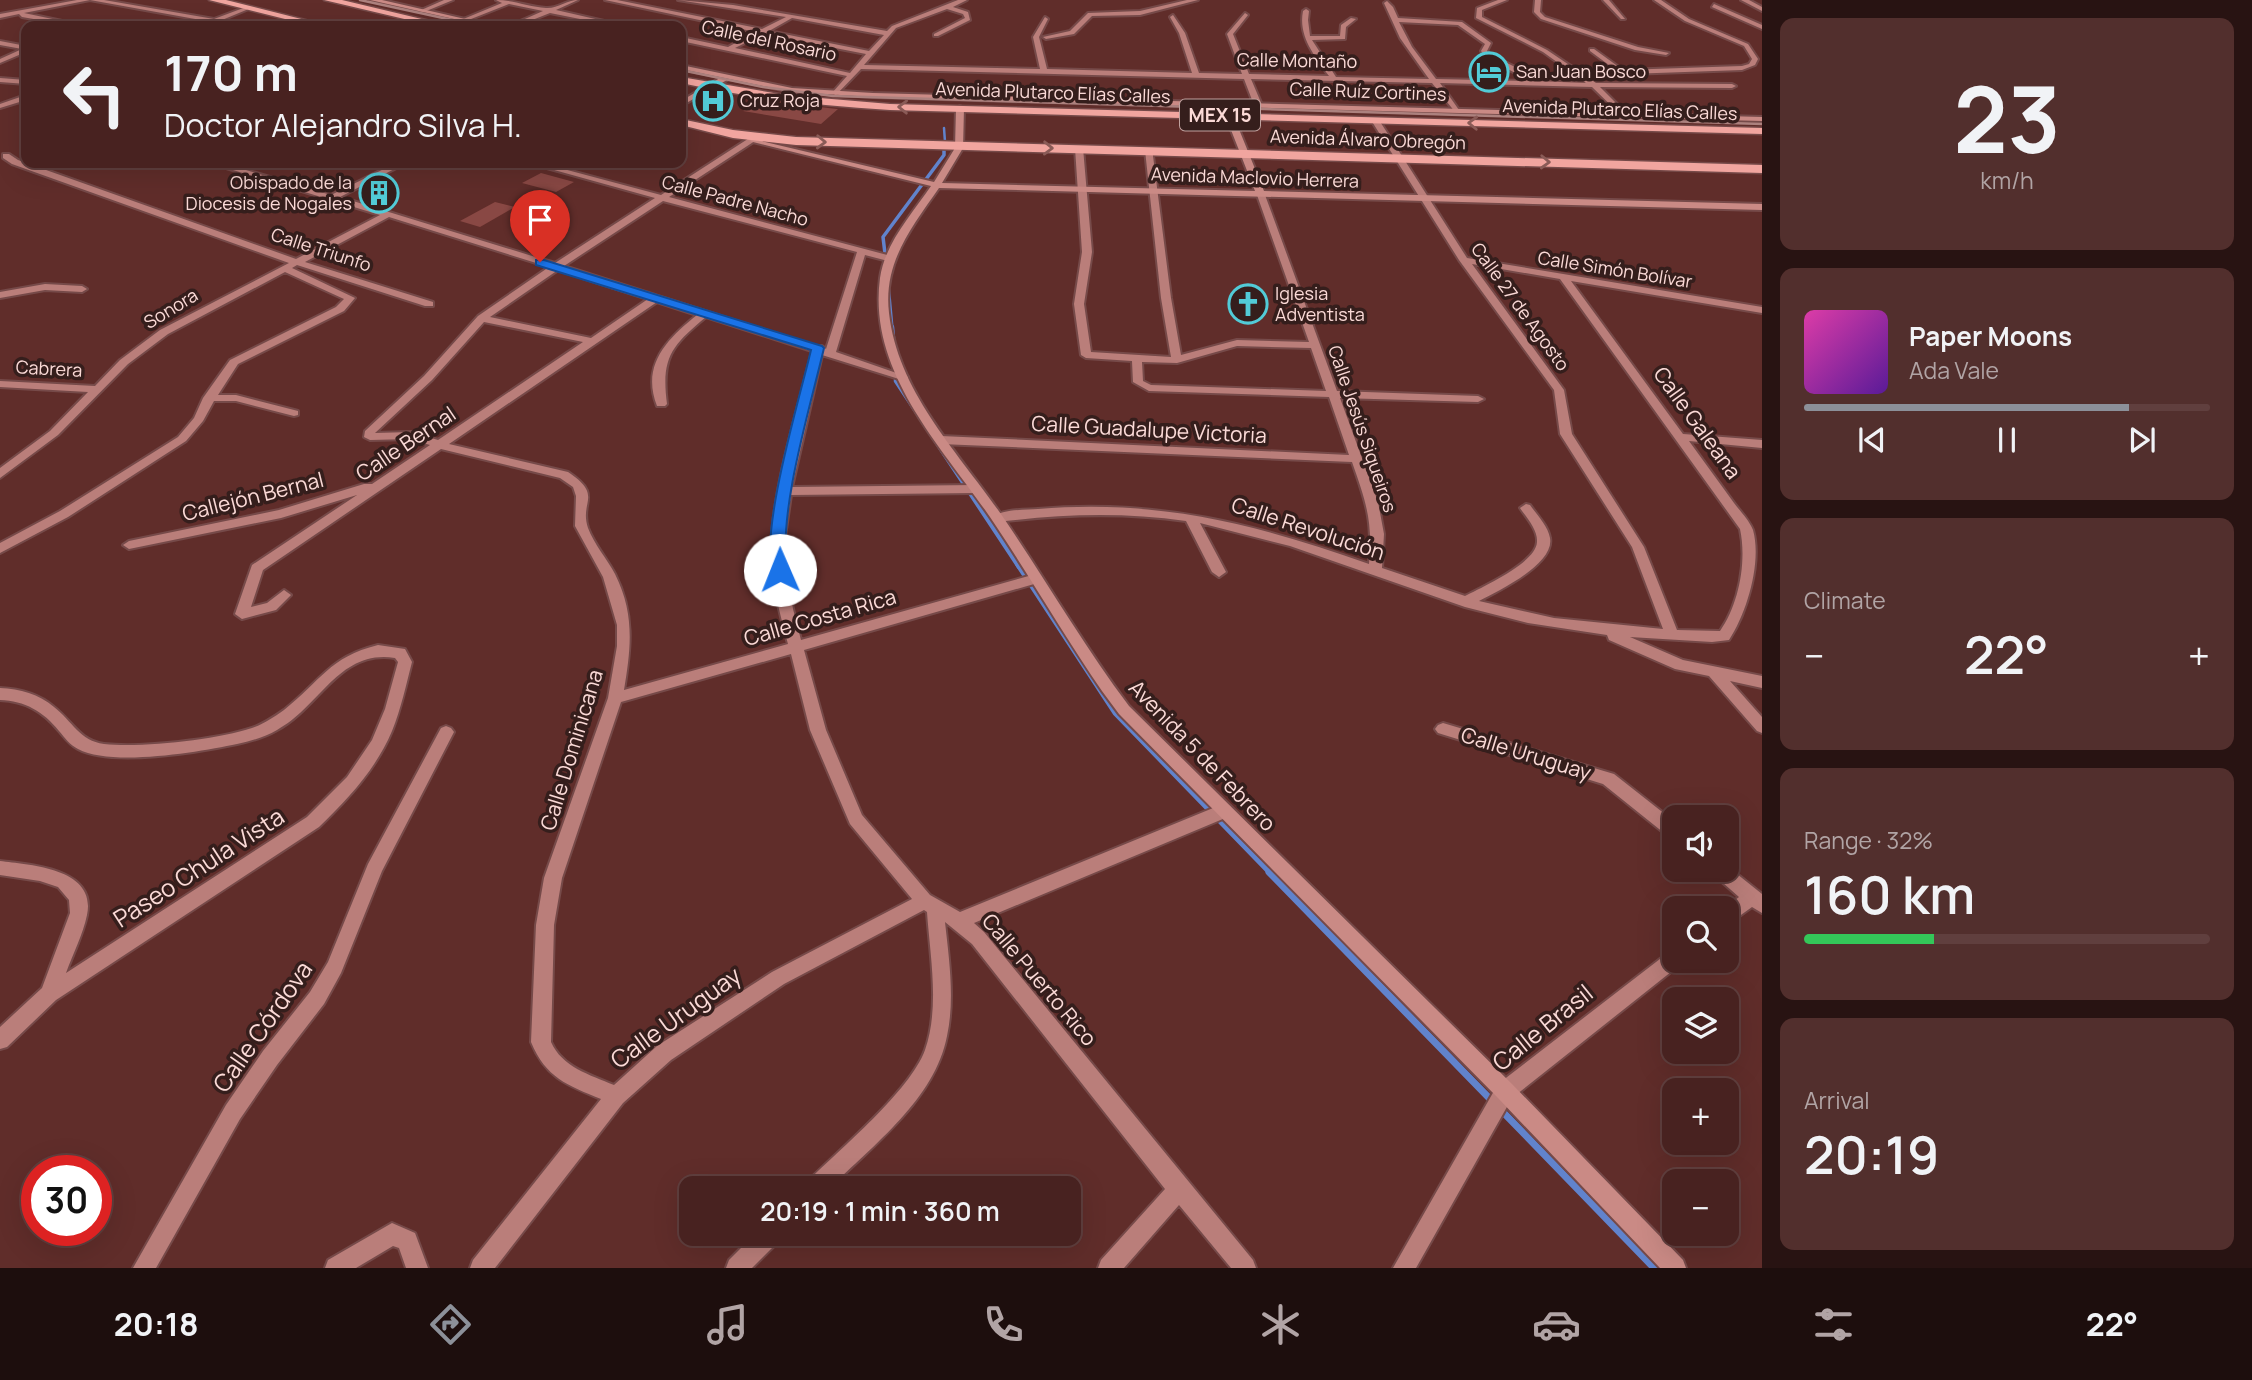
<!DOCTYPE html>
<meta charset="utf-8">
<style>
:root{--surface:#482220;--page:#522f2d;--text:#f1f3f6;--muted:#b1a4a5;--line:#603f3e;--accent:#8c9099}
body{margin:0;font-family:Manrope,sans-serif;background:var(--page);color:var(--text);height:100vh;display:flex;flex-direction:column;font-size:26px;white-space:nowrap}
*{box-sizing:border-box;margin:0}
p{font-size:23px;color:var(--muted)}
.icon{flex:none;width:38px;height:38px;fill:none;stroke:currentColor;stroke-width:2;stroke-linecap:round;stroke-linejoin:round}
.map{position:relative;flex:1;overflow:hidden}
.panel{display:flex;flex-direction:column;gap:18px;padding:18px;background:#281312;width:490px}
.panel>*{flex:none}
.top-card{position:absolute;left:21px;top:21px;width:665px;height:147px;border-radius:14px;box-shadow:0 7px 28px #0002,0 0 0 2px var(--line);background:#482220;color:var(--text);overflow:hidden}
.fabs{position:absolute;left:1662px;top:805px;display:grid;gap:14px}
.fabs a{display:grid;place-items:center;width:77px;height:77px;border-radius:14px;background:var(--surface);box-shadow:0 7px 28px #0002,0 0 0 2px var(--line);font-size:35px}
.speed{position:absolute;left:21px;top:1155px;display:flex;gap:14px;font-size:35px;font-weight:700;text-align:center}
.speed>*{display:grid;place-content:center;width:91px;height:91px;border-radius:50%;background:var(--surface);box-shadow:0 7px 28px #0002,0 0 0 2px var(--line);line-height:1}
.speed .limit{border:10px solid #d22;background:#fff;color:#111}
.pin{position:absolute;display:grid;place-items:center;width:60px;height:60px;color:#fff;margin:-72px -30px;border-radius:50% 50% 50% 0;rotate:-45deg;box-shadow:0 0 7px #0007}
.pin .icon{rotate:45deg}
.me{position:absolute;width:77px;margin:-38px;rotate:359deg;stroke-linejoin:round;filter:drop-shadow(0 0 5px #0008)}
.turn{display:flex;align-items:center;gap:24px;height:147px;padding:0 28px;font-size:32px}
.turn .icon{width:91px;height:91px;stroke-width:2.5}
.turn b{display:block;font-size:49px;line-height:60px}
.big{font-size:52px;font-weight:600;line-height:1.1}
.panel .widget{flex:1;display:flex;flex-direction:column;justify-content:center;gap:10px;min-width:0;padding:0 24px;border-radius:14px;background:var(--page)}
.panel .dial{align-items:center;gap:0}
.dial b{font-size:91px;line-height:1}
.song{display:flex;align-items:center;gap:21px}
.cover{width:84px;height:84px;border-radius:10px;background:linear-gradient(135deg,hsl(320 70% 55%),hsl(270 70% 35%))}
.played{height:7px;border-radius:4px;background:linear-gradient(90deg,var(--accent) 80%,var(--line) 80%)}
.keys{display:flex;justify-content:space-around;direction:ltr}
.heat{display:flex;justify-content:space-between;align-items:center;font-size:38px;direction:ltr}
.charge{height:10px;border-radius:5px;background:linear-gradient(90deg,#34c759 32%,var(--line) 0)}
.trip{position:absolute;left:679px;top:1176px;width:402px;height:70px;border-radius:14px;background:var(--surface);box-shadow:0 7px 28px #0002,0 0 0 2px var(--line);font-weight:600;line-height:70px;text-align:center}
.tabs{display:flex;height:112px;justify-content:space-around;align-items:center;background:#1d0e0d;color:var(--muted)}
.tabs .icon{width:49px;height:49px}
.tabs .current{color:var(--accent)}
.tabs b{font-size:32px;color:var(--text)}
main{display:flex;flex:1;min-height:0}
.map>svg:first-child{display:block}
</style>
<main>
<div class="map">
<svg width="1762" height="1268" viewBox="0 0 1762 1268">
<rect width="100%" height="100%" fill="#602d2a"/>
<g fill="#894844">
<path d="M758 100 837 109H838L821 124 743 111Z"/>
<path d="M541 173 574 182 556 192 522 183Z"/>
<path d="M495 202 515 207 480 227 460 221Z"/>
</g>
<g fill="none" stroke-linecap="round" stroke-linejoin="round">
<path stroke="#6183cc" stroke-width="2.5" d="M944 128 945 142"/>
<g stroke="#6183cc" stroke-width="3.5">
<path d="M886 262 883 237 944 155V150"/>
<path d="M888 285 892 329"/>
</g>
<g stroke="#6183cc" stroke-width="4.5">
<path d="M892 327 893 338"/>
<path d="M896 372V381L1019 567"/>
</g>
<path stroke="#6183cc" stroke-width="5" d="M1018 565 1115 713 1271 874"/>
<g stroke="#6183cc" stroke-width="7">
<path d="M1269 872 1493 1102"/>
<path d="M1500 1109 1654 1268"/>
</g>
<g stroke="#764a49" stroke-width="4">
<g id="street">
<path d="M77 0H104L214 19 246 7 251 8 222 20 247 26H234L90 0 24 13 86 26H74L22 17 19 14 0 18V14Z"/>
<path d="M444 0H453L424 12 419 11Z"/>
<path d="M496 0C513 0 529 7 546 8 557 9 567 0 578 0L556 10 626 26H615L550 13 517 26H509L543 11 509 4 466 21 461 20 502 3Z"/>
<path d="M605 0H617L762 29 786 17 678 0 733 5 887 31 892 26 958 0H967L953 7 968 12 970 20 938 36H934V34L965 18 963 14 947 9 896 28 864 65 1040 69 1033 37 1045 17 1048 19 1039 37 1047 69 1192 73 1179 33 1170 17 1173 15 1185 33 1199 73 1242 74 1227 34 1245 13 1248 15 1233 34 1249 74 1329 76C1315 56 1298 37 1303 11L1306 9 1309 11 1308 20 1310 36H1340L1341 25 1351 18 1356 19 1346 27 1345 39 1312 40 1336 77 1429 79 1400 38 1384 3 1387 1 1393 7 1398 18 1462 22 1491 43 1487 51 1489 54 1523 71 1535 81 1586 83 1543 52 1476 18 1477 8 1498 0H1507L1482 10V17L1547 50 1596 83 1732 84 1736 86 1732 88 1600 87 1626 113 1627 115 1623 117 1592 87 1440 83 1459 110 1455 112 1432 83 1251 79 1262 105 1258 107 1254 105 1244 79 861 69 836 95 832 93 847 76 681 41V37L728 47 756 32ZM792 18 884 35 869 51 769 31ZM1399 22 1458 25 1485 44 1481 51C1491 65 1514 69 1527 81L1436 79 1412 47ZM763 34 866 54 850 73 735 48Z"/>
<path d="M1187 0H1198L1140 15 1092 16 1074 34 1046 39 1043 37 1070 31 1088 13 1140 11Z"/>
<path d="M1535 0H1541L1540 12 1545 17 1638 47 1669 53 1666 55 1635 50 1541 19 1534 12Z"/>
<path d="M1603 0H1609L1625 19H1621Z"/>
<path d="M1654 0H1661L1689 19 1748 44 1758 59 1755 65 1742 70 1628 74 1633 78 1629 80 1590 51V49H1594L1623 70 1742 66 1749 64 1752 59 1744 46 1685 21Z"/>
<path d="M1741 0H1749L1762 7V11Z"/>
<path d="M1714 4 1762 25V29L1712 7Z"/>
<path d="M0 41 26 46V52L0 63V59L22 49 0 45Z"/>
<path d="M0 78 26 80V84L0 82Z"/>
<path d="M23 96H26V100L0 108V104Z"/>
<path d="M1375 118 1379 120 1467 258 1762 307V313L1571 281 1683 434 1762 440V448L1689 441C1704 462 1719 482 1734 503 1740 511 1749 520 1753 530 1762 562 1747 613 1729 640L1712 642 1630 637 1683 660 1762 676V688L1730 681 1762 717V733L1757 731 1709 676 1675 669 1609 640 1607 635 1528 623 1465 607 1290 546 1200 523 1226 572 1219 577 1212 572 1186 521C1123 512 1061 514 998 522L992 518C1001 509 1025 510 1038 509 1159 499 1256 524 1369 564 1373 521 1366 502 1352 462L941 444 935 440 941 436 1349 455 1329 397 1149 391 1133 382 1132 361 1086 358 1081 355 1074 304 1082 252 1075 148 1079 146 1083 148 1092 252 1084 304 1091 352 1171 357 1161 298 1145 150 1152 148 1171 298 1181 355 1237 340 1309 342 1257 195 1261 192 1265 195 1337 391 1478 396 1484 399 1478 402 1340 398 1378 502 1384 534 1382 568 1465 596C1482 587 1536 563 1537 542 1538 530 1526 517 1520 508L1526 504 1530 505C1537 515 1548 526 1550 538 1555 564 1498 591 1479 601L1554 618 1663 629 1632 547 1560 434 1554 390 1459 260 1371 120ZM1472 264 1560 279 1740 529C1747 561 1739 604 1720 631L1677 630 1644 547 1572 434 1564 390ZM1237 346 1311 348 1326 391 1151 385 1143 381 1142 362 1177 363Z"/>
<path d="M754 135 761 137 669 197 891 256V260L888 261 865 255 836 352 908 377 907 379H899L822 355 792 487 976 485 982 489 976 493 791 495 783 550 793 609 801 640 1036 574 1043 579 1041 582 804 650 826 730 862 815 930 895 960 912 1218 806 1224 804 1230 806 1232 811 1230 816 974 923 984 932 1253 1260 1256 1268H1231L1179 1205 1124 1268H1098L1101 1260 1165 1189 972 944 945 922C949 959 955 999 947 1036 935 1099 873 1145 830 1188H805L808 1181C840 1149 910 1091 925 1050 940 1007 930 956 927 912L924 910 784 984 671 1060 623 1103 495 1268H470L473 1260 601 1099C567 1085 546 1078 531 1042L536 925 544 878 608 698 617 646V625L603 577 575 526 576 496 573 487 560 478 441 449 263 570 251 607 267 603 284 590 291 595 276 610 242 619 235 614 252 565 357 495 281 518 129 549 123 545 129 541 279 510 364 484H372L430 445 410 439 370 440 364 437 365 431 424 376 478 316 549 267 389 217 305 262 433 302V306H425L297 265 292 268 355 298 344 311 238 364 218 395H236L298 411V415L294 416 236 401H214L203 421 186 441 68 517 0 553V543L60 511 178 437 194 418 203 398 230 360 336 307 344 299 285 272 168 334 128 364 58 435 0 478V468L50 431 88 392 0 387V381L95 386 120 360 160 330 289 263 12 164 3 158V154H9L18 160 296 259 380 215 210 163H222L331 195 396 163H406L340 197 555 263 655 198 529 163H541L661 195ZM663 201 857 252 826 349 822 346H815L564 266ZM558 270 648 299 591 338 490 317ZM657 302 697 315C667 339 641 365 657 406H665L667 404C661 358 671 346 706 317L812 351C797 414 774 483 771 548 769 575 781 617 788 644L624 690C631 648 635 614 615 574 607 559 594 544 588 528 579 501 604 496 568 472L449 444ZM484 322 583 342 438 440 411 432 375 433 432 380ZM791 654 810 730 850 824 912 899 772 972 657 1046 614 1085C590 1075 562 1067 551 1042L554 925 562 878 621 702Z"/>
<path d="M45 284 82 286 87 289 82 292 45 290 0 298V292Z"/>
<path d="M378 645 405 649 412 662C406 685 401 709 392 731 376 769 348 799 319 827L56 1000 7 1047 0 1049V1027L42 988 70 913 69 900 58 887 40 881 0 875V861C30 865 97 868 87 915 83 934 73 954 66 973L307 817 347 777 372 740 385 709 398 662 395 658C339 649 320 707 277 730 265 737 251 741 237 744 199 752 112 767 78 749 70 745 65 738 59 731 43 711 25 701 0 700V688C20 689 39 694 54 707 72 721 80 741 104 744 141 748 216 740 252 728 264 724 274 717 284 710 321 681 329 657 378 645Z"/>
<path d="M1443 723 1614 774 1675 822V839L1669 837 1603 784 1438 733 1435 729 1438 725Z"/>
<path d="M446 726 451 728 454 732 382 871 341 973 324 1004 277 1065 240 1119 156 1268H133L226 1105 263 1051 310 992 328 962 368 864 441 728Z"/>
<path d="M1727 866 1762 894V913L1752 907 1727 925V908H1725L1739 897 1714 875 1712 870H1727Z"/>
<path d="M1675 950V961H1683L1681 964 1512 1098 1416 1268H1393L1498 1084 1669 952Z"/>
<path d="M392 1223 415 1233 428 1268H406L399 1248 393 1246 356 1268H325L328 1260Z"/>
<path d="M755 1234H781L778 1242 752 1268H726L729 1260Z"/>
</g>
</g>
<g stroke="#764a49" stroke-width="4">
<g id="secondary">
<path d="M370 0H382L496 26H485Z"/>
<path d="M681 65 792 88 873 93 1762 117V121L1230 107 1264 191 1762 204V210L939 188C912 227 883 262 889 313 898 394 961 455 1005 520 1047 582 1084 646 1129 706L1512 1084 1683 1260 1686 1268H1660L1498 1098 1119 714 1102 691C1065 637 1032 580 996 526 947 451 867 376 880 278 885 243 912 214 931 186L749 141 753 139 934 182 955 148 956 108 960 106 964 108 963 148 942 183 1255 191 1222 107 873 97 792 92 681 69Z"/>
<path d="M720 78 727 80 681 106V101Z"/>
</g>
</g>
<g stroke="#764a49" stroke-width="3">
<g id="highway">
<path d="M209 0H226L329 26H313Z"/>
<path d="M324 0H342L451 26H434Z"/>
<path d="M681 77 785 95 890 104 1762 128V134L890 110C819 106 750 98 681 83Z"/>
<path d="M681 119 733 130 796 137 1762 165V173L796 145 733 138 681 125Z"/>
</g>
</g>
<use href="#street" fill="#ba7e7a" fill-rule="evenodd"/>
<use href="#secondary" fill="#ca8a85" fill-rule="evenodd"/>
<use href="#highway" fill="#f1a59f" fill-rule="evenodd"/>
<g stroke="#ac817e" stroke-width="2.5">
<path d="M360 0 480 26"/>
<path d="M681 70 763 87 833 96 1762 124"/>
</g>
</g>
<defs><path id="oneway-chevron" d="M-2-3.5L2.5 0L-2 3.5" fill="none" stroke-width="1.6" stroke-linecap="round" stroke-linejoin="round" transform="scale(1.75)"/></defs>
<g stroke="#8a5b57">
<use href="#oneway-chevron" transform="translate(903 107) rotate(-179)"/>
<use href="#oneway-chevron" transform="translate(1473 123) rotate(-178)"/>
<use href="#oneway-chevron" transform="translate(821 142) rotate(2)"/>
<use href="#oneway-chevron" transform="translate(1048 148) rotate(1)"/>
<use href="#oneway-chevron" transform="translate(1545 162) rotate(2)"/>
</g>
<path fill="#1a73e8" stroke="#114b97" stroke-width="2" d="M536 260H544L822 346 824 348C810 408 778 512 787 570L785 573H774C757 539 801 393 811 350L536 265Z"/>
<defs>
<g id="hotel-ring" transform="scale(2.0125)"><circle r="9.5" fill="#351e1c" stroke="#52cbd7" stroke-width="1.5"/><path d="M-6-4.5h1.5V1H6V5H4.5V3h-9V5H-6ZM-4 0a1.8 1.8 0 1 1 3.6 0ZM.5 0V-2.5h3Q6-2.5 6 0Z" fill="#52cbd7"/></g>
<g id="hospital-ring" transform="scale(2.0125)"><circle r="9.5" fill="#351e1c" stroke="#52cbd7" stroke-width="1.5"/><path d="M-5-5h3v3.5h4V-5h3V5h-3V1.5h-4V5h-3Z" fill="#52cbd7"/></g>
<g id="building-ring" transform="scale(2.0125)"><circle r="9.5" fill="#351e1c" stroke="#52cbd7" stroke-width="1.5"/><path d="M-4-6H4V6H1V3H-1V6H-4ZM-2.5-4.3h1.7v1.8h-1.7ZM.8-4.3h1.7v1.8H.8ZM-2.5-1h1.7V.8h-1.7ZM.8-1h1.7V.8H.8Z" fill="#52cbd7"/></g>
<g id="church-ring" transform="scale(2.0125)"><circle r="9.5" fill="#351e1c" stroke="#52cbd7" stroke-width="1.5"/><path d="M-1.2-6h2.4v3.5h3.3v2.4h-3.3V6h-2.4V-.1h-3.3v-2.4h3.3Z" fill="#52cbd7"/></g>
</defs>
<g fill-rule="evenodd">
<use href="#hotel-ring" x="1489" y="72"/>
<use href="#hospital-ring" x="713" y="101"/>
<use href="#building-ring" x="379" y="193"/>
<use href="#church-ring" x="1248" y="304"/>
</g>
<g text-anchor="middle" stroke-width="7" stroke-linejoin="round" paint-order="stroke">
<g font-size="18" fill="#fbdad7" stroke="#351e1c">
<text transform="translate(769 41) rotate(12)" y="6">Calle del Rosario</text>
<text transform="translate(1297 61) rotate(1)" y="6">Calle Montaño</text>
<text transform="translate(1368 92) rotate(2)" y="6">Calle Ruíz Cortines</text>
<text transform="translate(1053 93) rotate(2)" y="6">Avenida Plutarco Elías Calles</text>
<text transform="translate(1620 110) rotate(2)" y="6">Avenida Plutarco Elías Calles</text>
<text transform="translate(1368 140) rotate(2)" y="6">Avenida Álvaro Obregón</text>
<text transform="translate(1255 178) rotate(2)" y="6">Avenida Maclovio Herrera</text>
<text transform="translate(735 201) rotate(15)" y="6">Calle Padre Nacho</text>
<text transform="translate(321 250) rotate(18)" y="6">Calle Triunfo</text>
<text transform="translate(1615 270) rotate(9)" y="6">Calle Simón Bolívar</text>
<text transform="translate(1520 307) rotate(54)" y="6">Calle 27 de Agosto</text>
<text transform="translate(171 309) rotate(-31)" y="6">Sonora</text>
<text transform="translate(49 369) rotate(3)" y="6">Cabrera</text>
<text transform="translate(1362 429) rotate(71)" y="6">Calle Jesús Siqueiros</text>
</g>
<g font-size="18" fill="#fbdad7" stroke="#351e1c" text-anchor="start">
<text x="1516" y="78">San Juan Bosco</text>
<text x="740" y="107">Cruz Roja</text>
<text x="352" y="189" text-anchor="end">Obispado de la<tspan x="352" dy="21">Diocesis de Nogales</tspan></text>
<text x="1275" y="300">Iglesia<tspan x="1275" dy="21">Adventista</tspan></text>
</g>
<rect fill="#351e1c" stroke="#c0a29f" stroke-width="2" x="1180" y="99.5" width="80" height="31" rx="5"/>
<g font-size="19" font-weight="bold" fill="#fbdad7">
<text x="1220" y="122">MEX 15</text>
</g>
<g font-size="21" fill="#fbdad7" stroke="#351e1c">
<text transform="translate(1697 423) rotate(54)" y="7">Calle Galeana</text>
<text transform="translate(1149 430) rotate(3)" y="7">Calle Guadalupe Victoria</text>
<text transform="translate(406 444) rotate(-34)" y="7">Calle Bernal</text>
<text transform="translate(253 497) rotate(-14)" y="7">Callejón Bernal</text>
<text transform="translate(1308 529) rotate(18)" y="7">Calle Revolución</text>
<text transform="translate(820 618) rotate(-16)" y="7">Calle Costa Rica</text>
<text transform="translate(572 750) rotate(-73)" y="7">Calle Dominicana</text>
<text transform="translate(1526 754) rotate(17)" y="7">Calle Uruguay</text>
<text transform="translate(1202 756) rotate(46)" y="7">Avenida 5 de Febrero</text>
<text transform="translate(1039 980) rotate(50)" y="7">Calle Puerto Rico</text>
</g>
<g font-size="24" fill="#fbdad7" stroke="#351e1c">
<text transform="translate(199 868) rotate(-33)" y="8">Paseo Chula Vista</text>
<text transform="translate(676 1018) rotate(-36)" y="8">Calle Uruguay</text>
<text transform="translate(263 1027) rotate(-55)" y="8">Calle Córdova</text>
<text transform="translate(1543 1028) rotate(-39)" y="8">Calle Brasil</text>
</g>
</g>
</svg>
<div class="fabs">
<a><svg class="icon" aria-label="sound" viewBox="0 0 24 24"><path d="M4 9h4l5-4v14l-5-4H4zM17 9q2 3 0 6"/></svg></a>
<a><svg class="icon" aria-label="search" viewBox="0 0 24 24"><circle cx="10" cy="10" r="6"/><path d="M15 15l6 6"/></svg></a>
<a><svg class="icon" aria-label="layers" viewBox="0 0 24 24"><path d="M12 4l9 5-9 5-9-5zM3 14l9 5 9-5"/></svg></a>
<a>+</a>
<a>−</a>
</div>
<div class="speed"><div class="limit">30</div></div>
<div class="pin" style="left:540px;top:262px;background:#d93025"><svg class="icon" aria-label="arrive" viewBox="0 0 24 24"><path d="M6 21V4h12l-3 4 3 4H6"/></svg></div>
<svg class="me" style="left:780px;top:570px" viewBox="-20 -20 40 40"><circle r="19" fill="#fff"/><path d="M0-13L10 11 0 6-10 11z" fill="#1a73e8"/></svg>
<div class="trip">20:19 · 1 min · 360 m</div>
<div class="top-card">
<div class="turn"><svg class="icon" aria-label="left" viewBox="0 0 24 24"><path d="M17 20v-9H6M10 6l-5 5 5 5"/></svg><div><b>170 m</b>Doctor Alejandro Silva H.</div></div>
</div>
</div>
<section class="panel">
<div class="widget dial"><b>23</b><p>km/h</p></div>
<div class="widget">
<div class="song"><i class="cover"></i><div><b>Paper Moons</b><p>Ada Vale</p></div></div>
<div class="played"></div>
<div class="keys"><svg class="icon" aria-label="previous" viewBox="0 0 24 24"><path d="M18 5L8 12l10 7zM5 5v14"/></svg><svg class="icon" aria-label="pause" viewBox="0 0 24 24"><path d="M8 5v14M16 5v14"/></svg><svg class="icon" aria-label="next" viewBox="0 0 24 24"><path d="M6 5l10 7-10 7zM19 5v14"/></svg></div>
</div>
<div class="widget"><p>Climate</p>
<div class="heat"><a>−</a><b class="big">22°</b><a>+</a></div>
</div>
<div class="widget"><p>Range · 32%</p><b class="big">160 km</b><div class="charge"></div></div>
<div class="widget"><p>Arrival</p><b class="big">20:19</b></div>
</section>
</main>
<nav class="tabs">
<b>20:18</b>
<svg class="icon current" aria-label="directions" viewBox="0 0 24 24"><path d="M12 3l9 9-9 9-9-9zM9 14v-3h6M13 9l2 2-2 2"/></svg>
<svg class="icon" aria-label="music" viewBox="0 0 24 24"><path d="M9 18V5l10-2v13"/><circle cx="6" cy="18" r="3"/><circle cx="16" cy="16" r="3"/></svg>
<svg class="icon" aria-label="phone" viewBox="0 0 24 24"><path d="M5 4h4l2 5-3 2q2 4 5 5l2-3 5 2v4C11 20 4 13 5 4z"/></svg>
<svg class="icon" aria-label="climate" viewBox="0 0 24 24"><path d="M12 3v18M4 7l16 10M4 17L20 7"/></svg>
<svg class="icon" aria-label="car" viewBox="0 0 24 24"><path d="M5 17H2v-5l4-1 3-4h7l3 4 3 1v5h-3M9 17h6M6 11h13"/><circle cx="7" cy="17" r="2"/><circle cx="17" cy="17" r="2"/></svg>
<svg class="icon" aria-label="filters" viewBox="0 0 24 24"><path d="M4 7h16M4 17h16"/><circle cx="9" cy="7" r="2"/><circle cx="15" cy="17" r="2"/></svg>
<b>22°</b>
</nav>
